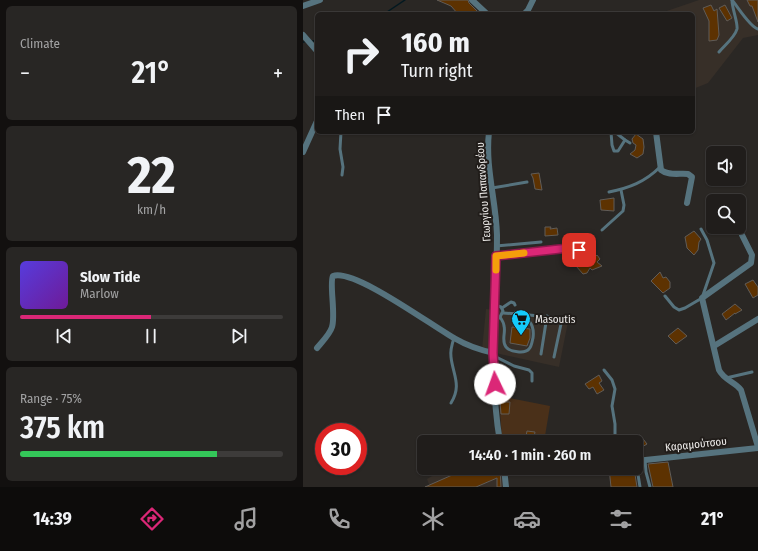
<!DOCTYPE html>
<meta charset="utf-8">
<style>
:root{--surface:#201d1b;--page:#282624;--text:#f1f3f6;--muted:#a2a2a3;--line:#3d3b3a;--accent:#db2777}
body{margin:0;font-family:"Fira Sans Condensed",sans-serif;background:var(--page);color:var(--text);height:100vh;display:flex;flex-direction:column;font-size:15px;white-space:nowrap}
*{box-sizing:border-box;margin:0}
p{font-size:13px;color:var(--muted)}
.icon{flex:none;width:22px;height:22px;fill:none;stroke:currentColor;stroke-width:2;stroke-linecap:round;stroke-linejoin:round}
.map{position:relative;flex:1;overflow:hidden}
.drawer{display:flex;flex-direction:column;gap:6px;padding:6px;background:#12100f;width:303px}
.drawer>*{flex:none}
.hud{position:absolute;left:12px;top:12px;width:380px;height:122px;border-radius:6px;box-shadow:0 1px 3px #0004,0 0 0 1px var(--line);background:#201d1b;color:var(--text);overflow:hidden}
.fabs{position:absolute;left:403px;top:146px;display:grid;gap:8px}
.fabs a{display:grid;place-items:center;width:40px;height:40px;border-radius:6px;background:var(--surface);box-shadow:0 1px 3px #0004,0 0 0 1px var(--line);font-size:20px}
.speed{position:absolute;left:12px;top:423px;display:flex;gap:8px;font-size:20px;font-weight:700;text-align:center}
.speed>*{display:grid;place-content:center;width:52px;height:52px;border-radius:50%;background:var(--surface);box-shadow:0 1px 3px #0004,0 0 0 1px var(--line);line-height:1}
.speed .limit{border:6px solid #d22;background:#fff;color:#111}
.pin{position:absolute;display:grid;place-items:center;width:34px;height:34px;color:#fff;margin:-17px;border-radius:8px;box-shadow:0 2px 6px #0006}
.me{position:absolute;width:44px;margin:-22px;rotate:357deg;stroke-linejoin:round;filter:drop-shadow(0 0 3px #0008)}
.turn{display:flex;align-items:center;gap:14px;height:84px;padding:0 20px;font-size:18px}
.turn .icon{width:52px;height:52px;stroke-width:2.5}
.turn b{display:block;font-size:28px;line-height:34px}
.then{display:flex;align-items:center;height:38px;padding:0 20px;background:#0003;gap:8px;font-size:15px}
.big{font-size:30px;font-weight:600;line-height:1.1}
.drawer .widget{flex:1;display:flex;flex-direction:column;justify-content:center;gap:6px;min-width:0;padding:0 14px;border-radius:6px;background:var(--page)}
.drawer .dial{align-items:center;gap:0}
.dial b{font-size:52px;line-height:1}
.song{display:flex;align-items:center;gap:12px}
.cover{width:48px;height:48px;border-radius:6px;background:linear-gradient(135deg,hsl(250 70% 55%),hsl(280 70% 35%))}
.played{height:4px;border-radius:2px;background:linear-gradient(90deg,var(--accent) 50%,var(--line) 50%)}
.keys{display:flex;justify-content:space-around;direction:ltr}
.heat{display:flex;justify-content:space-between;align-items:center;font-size:22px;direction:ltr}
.charge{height:6px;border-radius:3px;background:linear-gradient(90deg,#34c759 75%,var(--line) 0)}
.trip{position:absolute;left:114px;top:435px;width:226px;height:40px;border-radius:6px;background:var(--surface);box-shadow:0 1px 3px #0004,0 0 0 1px var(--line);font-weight:600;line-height:40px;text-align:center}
.menu{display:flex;height:64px;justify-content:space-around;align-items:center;background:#0d0c0b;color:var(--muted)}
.menu .icon{width:28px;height:28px}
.menu .selected{color:var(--accent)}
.menu b{font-size:18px;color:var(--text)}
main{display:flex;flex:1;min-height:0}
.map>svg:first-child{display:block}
</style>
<main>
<section class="drawer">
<div class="widget"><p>Climate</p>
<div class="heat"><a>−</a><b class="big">21°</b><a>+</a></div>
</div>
<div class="widget dial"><b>22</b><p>km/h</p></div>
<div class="widget">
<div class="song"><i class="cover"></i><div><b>Slow Tide</b><p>Marlow</p></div></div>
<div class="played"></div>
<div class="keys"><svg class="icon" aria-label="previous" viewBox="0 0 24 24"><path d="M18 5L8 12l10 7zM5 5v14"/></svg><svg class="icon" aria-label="pause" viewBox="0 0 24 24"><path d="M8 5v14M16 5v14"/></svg><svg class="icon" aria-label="next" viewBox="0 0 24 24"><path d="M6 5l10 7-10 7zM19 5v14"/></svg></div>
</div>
<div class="widget"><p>Range · 75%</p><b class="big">375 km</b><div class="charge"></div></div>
</section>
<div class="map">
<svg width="455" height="487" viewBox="0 0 455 487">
<rect width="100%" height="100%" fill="#2a2724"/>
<g fill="#372f28">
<path d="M396 0H455V35L440 38 405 83 390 89V14H355Z"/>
<path d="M183 309 260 319 265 322 256 367 179 350Z"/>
<path d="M143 468H199L202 487H127L124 479Z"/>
</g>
<path fill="#4a3019" d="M196 396 247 406 241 442H210L199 439Z"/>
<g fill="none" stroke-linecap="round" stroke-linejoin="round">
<g stroke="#031921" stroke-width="1.5">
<path d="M81 14 102 0"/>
<path d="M10 41 14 40"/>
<path d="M0 42H1"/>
</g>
</g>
<g fill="#5d3201" stroke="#605c58">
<path d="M134 0H165L166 3 177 14H155L148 6Z"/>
<path d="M444 0H455V22L449 6H447Z"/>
<path d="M408 5 411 11 414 9 416 35 414 40 406 41V21L400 8Z"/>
<path d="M422 5 429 18 424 21 416 8Z"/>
<path d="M333 134 340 139 341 147 340 154 334 158 327 154 332 150 333 145 330 143 329 139Z"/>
<path d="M236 173 239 190 232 189 230 178 228 174Z"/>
<path d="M311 198V211L298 210 297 200Z"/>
<path d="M242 227H248L247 229 254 228 255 235 242 236Z"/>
<path d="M391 231 398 239 396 242 395 250 391 255 384 248 382 237Z"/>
<path d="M287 255 291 258 294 255 297 259 294 262 299 266 289 270 287 268 284 273 280 274 273 266 276 262 277 264 280 261 281 263Z"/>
<path d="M357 272 360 278 363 277 367 282V288L360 293 348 281Z"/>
<path d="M450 280 455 287V295L450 298 442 284Z"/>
<path d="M432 304 439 310 432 314V313L423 320 419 314Z"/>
<path d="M209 327 227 329V338L224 346 207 343Z"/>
<path d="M375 328 384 336 373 344 365 336Z"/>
<path d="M296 375 299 381 296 383 301 390 294 394 290 387 286 389 282 384Z"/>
<path d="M197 402H207L206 414H198Z"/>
<path d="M224 431 232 432 230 442 222 441Z"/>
<path d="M337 435 344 444 339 447 338 444 333 448V442H325Z"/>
<path d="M365 462 370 487H350L345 464Z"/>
<path d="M165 468H197L198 487H194V478L173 487H122Z"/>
<path d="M306 468H331L334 487H308Z"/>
</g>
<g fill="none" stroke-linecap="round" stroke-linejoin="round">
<g stroke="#56737e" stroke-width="3">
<path d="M429 0C435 7 447 27 455 29"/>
<path d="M416 52C422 45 432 37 434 29 435 22 429 9 429 0"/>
<path d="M38 132 37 149 40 167 39 175"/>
<path d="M308 132 309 145 311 151H315L322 140 327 143"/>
<path d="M312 132 322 140"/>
<path d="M189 188 224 182"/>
<path d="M306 192C326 188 342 182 357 167"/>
<path d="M299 230 320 211 321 205 318 190"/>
<path d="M193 246 238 242"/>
<path d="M193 255 266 248 275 251"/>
<path d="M362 296 371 307 376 310 382 308 399 298 411 263 404 240 398 229"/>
<path d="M199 308 208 302 211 303 212 305"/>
<path d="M200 313 216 314 256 318 258 324 251 357"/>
<path d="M197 317C199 320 201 323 201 326 203 332 198 341 203 347 207 352 222 354 226 349 229 346 229 341 230 338 232 322 225 319 212 313"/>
<path d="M191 322 197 317 200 311 198 307 192 305"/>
<path d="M238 354 244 316"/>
<path d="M191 356 211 366 226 370 229 373V381"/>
<path d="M301 370 309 380 312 389 309 406 312 424V442"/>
<path d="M423 378 449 372"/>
<path d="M148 403C159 385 150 375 148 357 147 351 149 344 151 338"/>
<path d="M342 460 343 472 347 487"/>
<path d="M333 462 337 487"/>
</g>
<g stroke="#56737e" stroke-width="6">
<path d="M169 0 184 14"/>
<path d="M0 6 17 0"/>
<path d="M221 14 225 10 230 0"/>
<path d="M0 35 14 51"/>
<path d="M186 132C182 167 193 200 194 235 194 304 185 373 197 442"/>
<path d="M353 132 358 170C365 176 377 173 385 174L389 177 384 203"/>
<path d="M0 152 14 121"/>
<path d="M439 235 449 255 448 263 399 298 416 370C421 380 432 382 438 390L455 447"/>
<path d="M411 346 455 319"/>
<path d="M14 348C19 342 27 334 29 327 33 315 26 282 30 276 51 268 129 326 151 338 163 345 176 350 191 353"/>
<path d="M333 461 455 448"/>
<path d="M201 468 203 487"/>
</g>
</g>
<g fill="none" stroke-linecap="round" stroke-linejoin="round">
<g stroke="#8e194d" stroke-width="10">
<path id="route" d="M192 384 190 353 193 256 266 248 276 250"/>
</g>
<use href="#route" stroke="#db2777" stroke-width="7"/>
<path stroke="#f59e0b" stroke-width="7" d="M193 270V256L221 253"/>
</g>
<defs>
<g id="supermarket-pin" transform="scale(1)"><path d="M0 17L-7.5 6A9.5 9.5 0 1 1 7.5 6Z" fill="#14cafb" stroke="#211d1a"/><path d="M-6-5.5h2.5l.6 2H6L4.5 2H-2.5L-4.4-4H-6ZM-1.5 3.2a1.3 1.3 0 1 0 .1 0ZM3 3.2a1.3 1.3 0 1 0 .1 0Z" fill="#111"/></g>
</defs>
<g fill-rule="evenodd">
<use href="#supermarket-pin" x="218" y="319"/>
</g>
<g text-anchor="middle" stroke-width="4" stroke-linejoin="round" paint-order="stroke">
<g font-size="11" fill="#eeecea" stroke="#211d1a">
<text transform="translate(180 192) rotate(-94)" y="4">Γεωργίου Παπανδρέου</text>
<text transform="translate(393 444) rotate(-6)" y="4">Καραμούτσου</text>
</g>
<g font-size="11" fill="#eeecea" stroke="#211d1a" text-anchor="start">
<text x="232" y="323">Masoutis</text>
</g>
</g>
</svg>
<div class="fabs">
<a><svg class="icon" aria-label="sound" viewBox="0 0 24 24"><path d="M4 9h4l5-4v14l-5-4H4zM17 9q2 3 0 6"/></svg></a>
<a><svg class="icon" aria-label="search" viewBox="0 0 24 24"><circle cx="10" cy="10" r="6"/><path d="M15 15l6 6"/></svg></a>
</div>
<div class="speed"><div class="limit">30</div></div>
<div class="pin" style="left:276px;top:250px;background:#d93025"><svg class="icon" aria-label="arrive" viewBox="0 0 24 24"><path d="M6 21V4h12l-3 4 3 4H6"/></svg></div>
<svg class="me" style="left:192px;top:384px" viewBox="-20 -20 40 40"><circle r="19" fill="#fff"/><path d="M0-13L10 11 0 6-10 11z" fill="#db2777"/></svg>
<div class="trip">14:40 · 1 min · 260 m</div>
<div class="hud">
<div class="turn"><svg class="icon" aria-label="right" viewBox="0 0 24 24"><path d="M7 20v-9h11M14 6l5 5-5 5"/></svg><div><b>160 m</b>Turn right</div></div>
<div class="then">Then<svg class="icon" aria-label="arrive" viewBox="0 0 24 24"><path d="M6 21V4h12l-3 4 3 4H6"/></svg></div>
</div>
</div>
</main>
<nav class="menu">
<b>14:39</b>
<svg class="icon selected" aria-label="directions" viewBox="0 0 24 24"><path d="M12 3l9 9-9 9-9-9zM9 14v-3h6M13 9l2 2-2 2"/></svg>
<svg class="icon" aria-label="music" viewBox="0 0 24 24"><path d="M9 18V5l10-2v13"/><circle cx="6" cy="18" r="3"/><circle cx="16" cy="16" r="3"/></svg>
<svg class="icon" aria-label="phone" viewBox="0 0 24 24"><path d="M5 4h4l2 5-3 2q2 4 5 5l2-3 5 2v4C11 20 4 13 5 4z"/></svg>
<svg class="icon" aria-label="climate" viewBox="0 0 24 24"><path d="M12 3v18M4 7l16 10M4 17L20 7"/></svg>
<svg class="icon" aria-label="car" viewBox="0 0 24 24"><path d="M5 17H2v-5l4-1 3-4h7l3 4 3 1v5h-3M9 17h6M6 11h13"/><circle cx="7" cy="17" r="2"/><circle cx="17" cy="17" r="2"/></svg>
<svg class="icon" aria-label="filters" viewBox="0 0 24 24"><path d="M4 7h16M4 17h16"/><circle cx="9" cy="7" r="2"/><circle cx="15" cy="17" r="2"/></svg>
<b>21°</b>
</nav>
